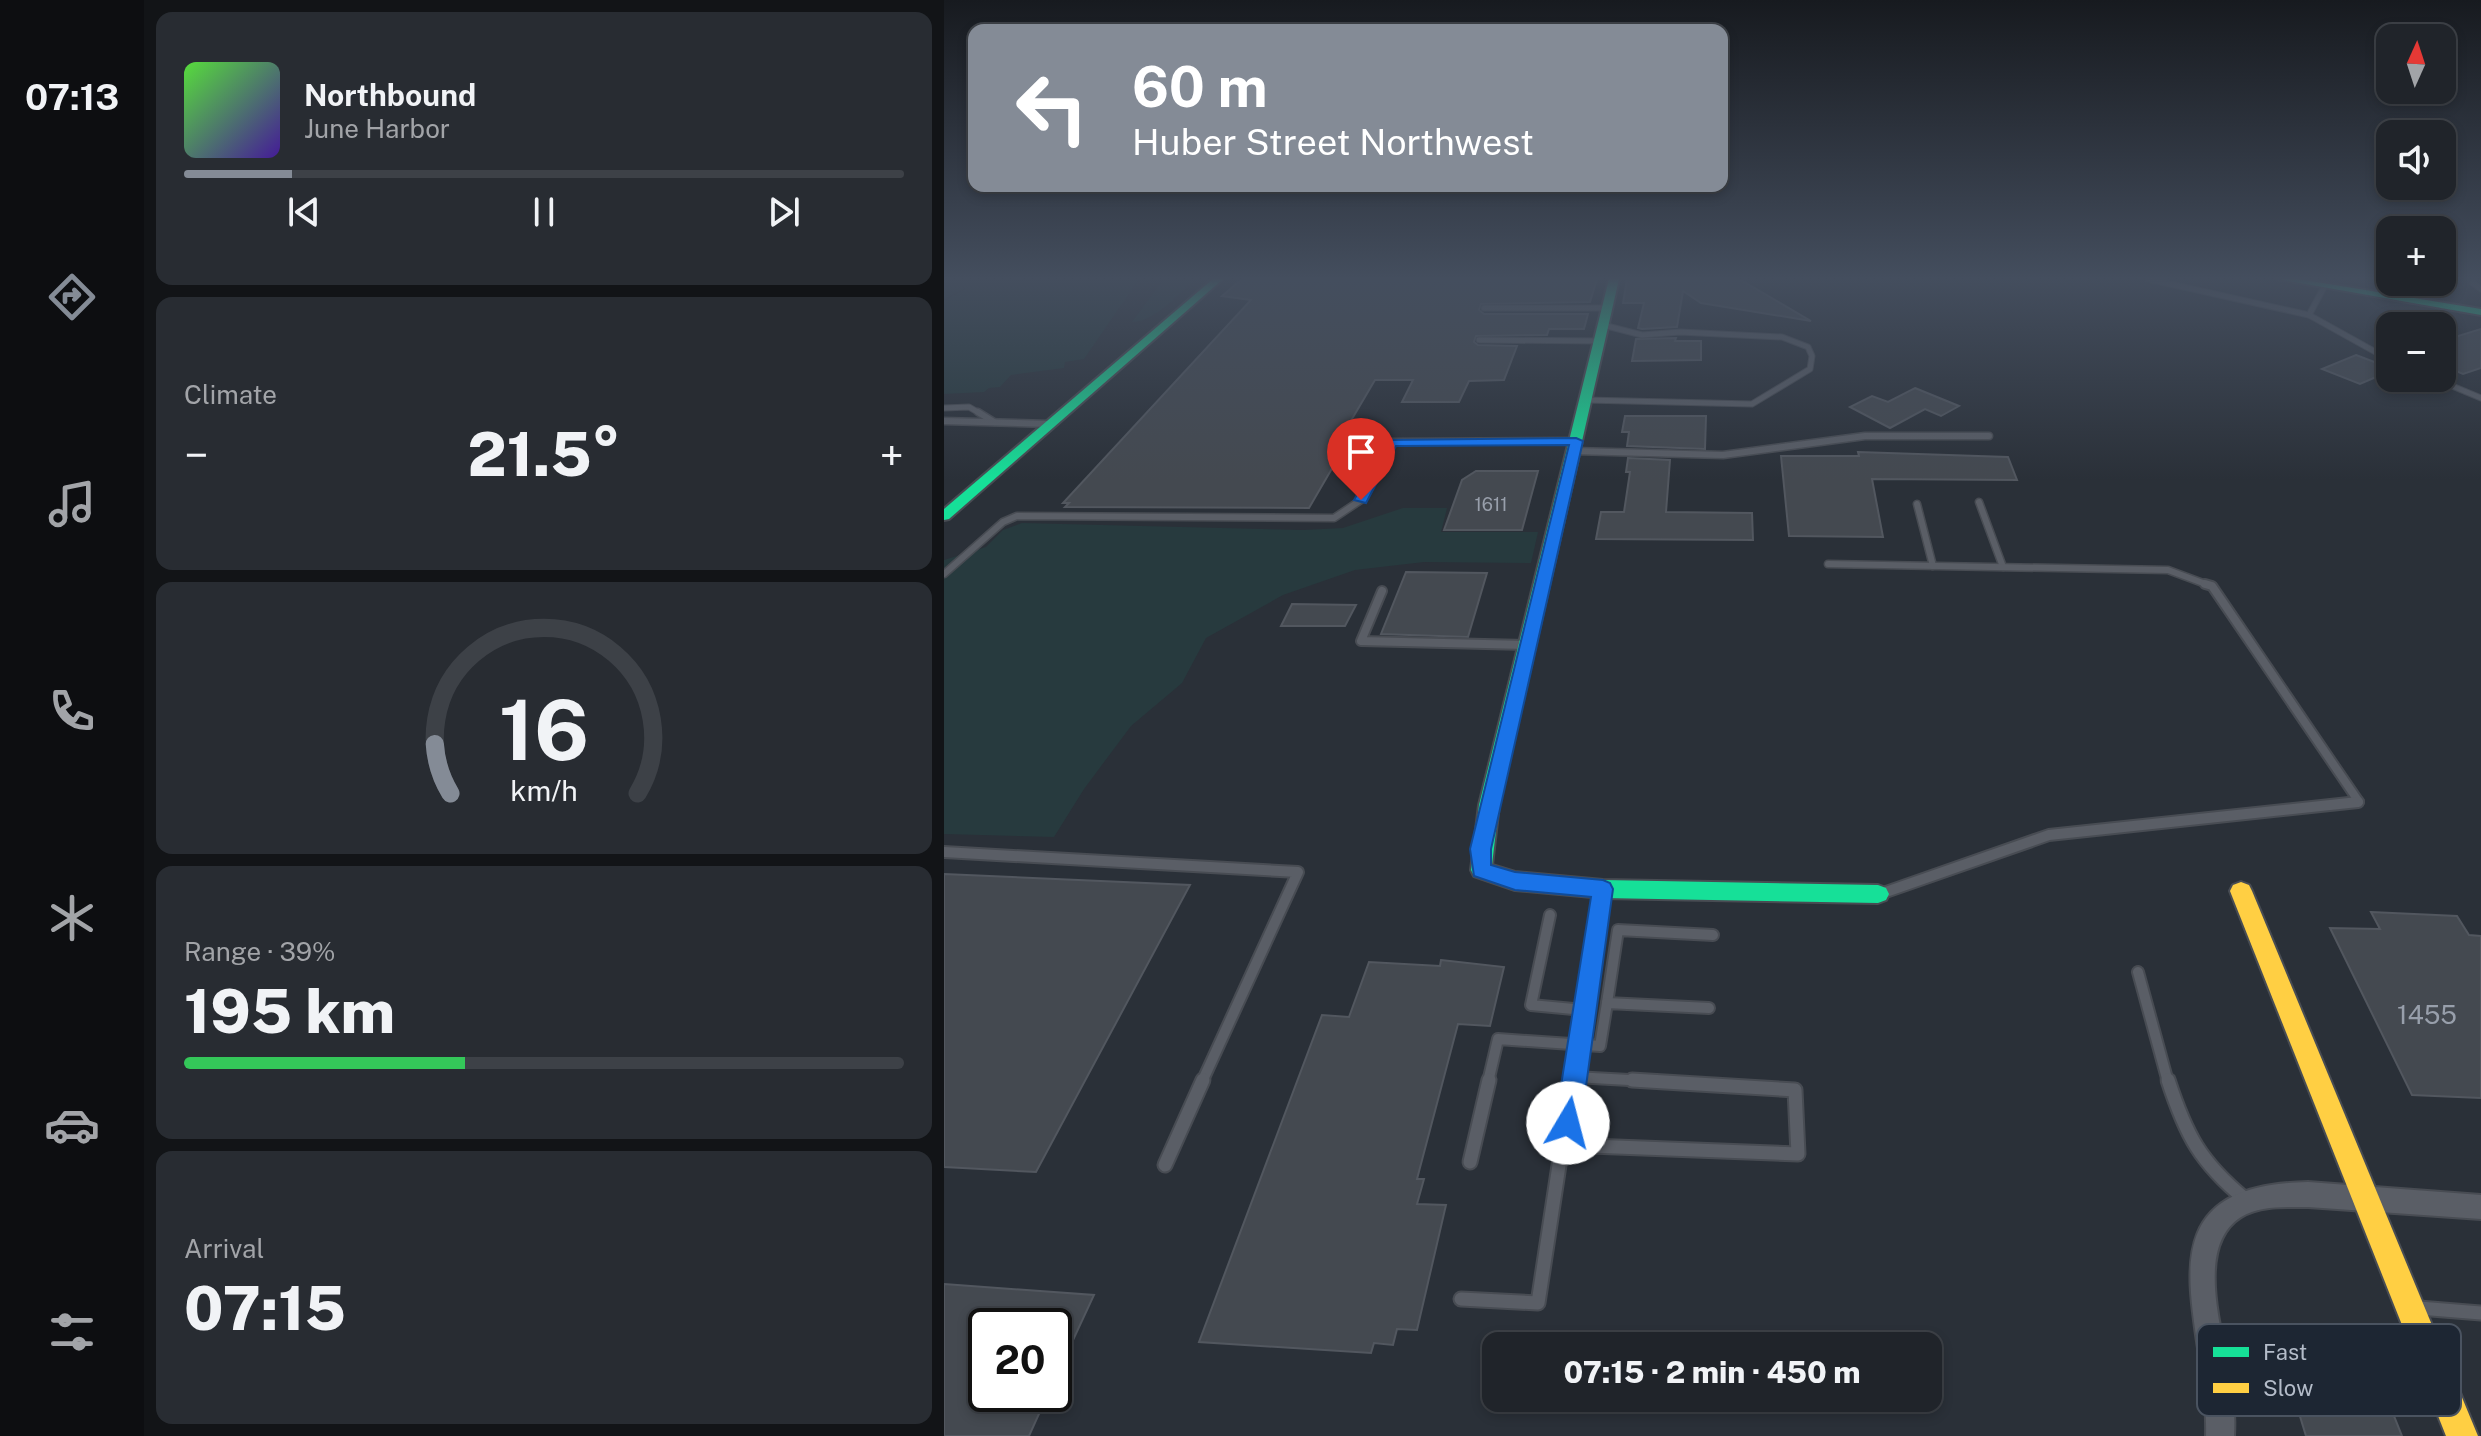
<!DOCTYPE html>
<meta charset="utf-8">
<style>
:root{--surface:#20242a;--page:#282c32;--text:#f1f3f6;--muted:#a2a4a8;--line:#3d4147;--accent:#848b96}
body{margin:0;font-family:"Public Sans",sans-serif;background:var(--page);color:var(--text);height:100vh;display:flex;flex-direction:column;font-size:30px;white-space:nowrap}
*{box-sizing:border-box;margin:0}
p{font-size:26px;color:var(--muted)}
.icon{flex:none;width:44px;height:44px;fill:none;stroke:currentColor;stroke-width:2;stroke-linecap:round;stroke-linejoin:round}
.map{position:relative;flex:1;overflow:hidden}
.drawer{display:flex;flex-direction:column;gap:12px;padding:12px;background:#121417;width:800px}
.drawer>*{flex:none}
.banner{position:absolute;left:24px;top:24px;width:760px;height:168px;border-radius:16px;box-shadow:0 4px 12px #0003,0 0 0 2px var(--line);background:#848b96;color:#fff;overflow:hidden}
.needle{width:52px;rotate:3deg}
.controls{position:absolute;left:1432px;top:24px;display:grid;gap:16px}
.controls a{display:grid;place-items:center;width:80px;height:80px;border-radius:16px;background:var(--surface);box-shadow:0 4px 12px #0003,0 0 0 2px var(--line);font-size:40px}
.speed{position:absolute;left:24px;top:1308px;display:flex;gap:16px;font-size:40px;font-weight:700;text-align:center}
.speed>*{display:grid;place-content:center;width:104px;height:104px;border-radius:50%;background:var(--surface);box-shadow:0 4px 12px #0003,0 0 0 2px var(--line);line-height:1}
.speed .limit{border:4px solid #111;border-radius:12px;background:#fff;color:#111}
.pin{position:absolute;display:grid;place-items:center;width:68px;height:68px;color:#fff;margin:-82px -34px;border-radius:50% 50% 50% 0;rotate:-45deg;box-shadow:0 0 8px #0007}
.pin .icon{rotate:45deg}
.me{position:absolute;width:88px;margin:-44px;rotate:8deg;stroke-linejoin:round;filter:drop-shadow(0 0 6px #0008)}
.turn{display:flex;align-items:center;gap:28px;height:168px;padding:0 32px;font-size:36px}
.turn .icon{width:104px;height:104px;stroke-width:2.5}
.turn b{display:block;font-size:56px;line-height:68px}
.big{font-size:60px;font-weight:800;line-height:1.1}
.drawer .card{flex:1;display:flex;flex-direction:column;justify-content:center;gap:12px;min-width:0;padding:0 28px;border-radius:16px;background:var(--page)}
.drawer .dial{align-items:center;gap:0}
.dial svg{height:208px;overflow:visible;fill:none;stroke:var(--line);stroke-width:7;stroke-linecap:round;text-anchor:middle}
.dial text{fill:var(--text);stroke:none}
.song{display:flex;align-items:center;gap:24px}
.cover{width:96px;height:96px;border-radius:12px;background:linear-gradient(135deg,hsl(110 70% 55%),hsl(260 70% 35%))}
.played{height:8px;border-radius:4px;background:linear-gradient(90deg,var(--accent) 15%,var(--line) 15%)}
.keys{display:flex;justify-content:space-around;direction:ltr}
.heat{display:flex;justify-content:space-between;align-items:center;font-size:44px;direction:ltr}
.charge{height:12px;border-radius:6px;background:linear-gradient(90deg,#34c759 39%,var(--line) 0)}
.trip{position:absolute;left:538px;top:1332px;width:460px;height:80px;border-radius:16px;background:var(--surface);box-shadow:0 4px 12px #0003,0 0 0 2px var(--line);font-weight:800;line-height:80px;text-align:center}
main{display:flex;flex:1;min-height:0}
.tabs{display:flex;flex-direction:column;width:144px;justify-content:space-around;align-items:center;background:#0d0e11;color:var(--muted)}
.tabs .icon{width:56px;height:56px}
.tabs .current{color:var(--accent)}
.tabs b{font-size:36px;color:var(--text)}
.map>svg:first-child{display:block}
</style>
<main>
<nav class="tabs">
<b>07:13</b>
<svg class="icon current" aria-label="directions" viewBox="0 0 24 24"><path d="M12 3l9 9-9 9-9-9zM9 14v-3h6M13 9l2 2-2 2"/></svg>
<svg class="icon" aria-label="music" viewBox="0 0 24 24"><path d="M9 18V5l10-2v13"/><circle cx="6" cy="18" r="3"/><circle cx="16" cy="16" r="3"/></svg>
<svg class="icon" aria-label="phone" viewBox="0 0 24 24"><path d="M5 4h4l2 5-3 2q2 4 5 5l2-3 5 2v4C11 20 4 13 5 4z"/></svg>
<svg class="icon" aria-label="climate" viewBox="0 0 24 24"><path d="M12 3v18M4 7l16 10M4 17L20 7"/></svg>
<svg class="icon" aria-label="car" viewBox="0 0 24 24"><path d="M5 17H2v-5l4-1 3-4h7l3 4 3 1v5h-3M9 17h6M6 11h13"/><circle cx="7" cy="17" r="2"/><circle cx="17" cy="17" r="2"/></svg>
<svg class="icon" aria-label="filters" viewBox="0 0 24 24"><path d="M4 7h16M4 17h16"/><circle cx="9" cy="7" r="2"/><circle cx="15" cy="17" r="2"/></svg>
</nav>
<section class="drawer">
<div class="card">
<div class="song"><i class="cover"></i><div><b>Northbound</b><p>June Harbor</p></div></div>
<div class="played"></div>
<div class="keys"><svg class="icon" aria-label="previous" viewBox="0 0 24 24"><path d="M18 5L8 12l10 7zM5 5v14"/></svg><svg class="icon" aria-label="pause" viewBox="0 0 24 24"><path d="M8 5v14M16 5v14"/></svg><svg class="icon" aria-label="next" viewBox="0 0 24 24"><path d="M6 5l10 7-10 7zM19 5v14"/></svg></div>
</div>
<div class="card"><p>Climate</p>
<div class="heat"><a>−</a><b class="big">21.5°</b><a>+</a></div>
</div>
<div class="card dial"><svg viewBox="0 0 100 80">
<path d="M14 69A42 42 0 1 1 86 69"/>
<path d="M14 69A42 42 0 0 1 8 50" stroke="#848b96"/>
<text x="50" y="56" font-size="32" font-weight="700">16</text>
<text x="50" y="72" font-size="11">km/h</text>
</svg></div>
<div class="card"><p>Range · 39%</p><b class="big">195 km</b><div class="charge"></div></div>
<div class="card"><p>Arrival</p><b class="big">07:15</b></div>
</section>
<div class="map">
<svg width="1537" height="1436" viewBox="0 0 1537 1436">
<rect width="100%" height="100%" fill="#2a3038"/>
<g fill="#273a3e">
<path d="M0 279H195L140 359 121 362 120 368 67 375 56 387 45 388 40 392 0 394V301L28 285 0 299Z"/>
<path d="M220 279H252C236 292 211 322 188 322Z"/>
<path d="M459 508H503L497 532H594L587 563 480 562 411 570 339 595 262 638 238 683 187 726 140 789 110 837 0 834V560L42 547 59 530 78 523 359 530 399 528Z"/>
</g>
<g fill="#444950" stroke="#52575f" stroke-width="2">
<path d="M298 279H653L646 302 537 304 535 310 540 314H644L640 329H605L603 335 532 336 530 342 534 345 573 346 560 380 525 381 515 402H458L469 380H431L395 441H404L365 508 121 507 125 503H119L307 300 278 296Z"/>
<path d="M683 279H795L867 321 757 303 739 291 733 327 698 329 694 328 700 303H679Z"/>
<path d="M1537 329V368L1519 374 1498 365V341Z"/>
<path d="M732 338 731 341H757V360L688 361 692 339Z"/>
<path d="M1412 355 1446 368V371L1416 384 1378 369Z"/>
<path d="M971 388 1015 406 997 416 981 409 946 428 906 407 928 396 944 402Z"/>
<path d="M681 416H762L761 449 683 446 685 432H678Z"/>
<path d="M914 452 1064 457 1073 480 928 479 939 537 845 536 837 456H915Z"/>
<path d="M684 458 726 460 722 512 808 513 809 540 652 539 657 512H680L686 472H682Z"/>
<path d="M532 471H594L578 530H500L518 480Z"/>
<path d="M462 572 543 573 524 637 437 634Z"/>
<path d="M348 604 412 605 401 626H337Z"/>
<path d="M0 874 246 885 92 1172 0 1167Z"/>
<path d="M1427 912 1513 916 1525 935 1537 936V1098L1468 1095 1386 928 1436 929Z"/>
<path d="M497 960 560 967 546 1026 514 1024 473 1179H480L473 1204 502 1205 473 1330 453 1329 449 1345 430 1343 427 1353 255 1342 378 1015 405 1017 425 962 496 966Z"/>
<path d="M0 1284 150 1295 110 1381V1326H42V1394H104L85 1436H0Z"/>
<path d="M1351 1400 1446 1406 1458 1436H1362Z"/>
</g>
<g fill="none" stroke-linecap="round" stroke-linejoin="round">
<g stroke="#484c53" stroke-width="7">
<g id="lane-far4">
<path d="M1204 279 1365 315"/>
<path d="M1529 283 1537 289"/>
<path d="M1380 287 1365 315 1446 360"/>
<path d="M540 308H663"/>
<path d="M535 340 656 341"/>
<path d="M1489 378 1537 398"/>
<path d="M642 400 808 404 866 369 868 356 864 347 838 337 736 332 698 335 659 325"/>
<path d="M0 408 25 407 37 414"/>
</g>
</g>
<g stroke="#484c53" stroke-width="9">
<g id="lane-far3">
<path d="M34 412 50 422"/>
<path d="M0 421 105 424"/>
<path d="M630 451 779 455 921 436H1045"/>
<path d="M1035 502 1059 567"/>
<path d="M973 504 989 566"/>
<path d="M884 564 1224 570 1267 586"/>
<path d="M0 574 59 522 73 516 390 518 417 500 448 442 632 441"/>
</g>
</g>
<g stroke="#484c53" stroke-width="12">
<g id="lane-far2">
<path d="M1261 584 1268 586 1415 802 1395 804"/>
<path d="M438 591 417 641 583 645"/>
</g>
</g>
<g stroke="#484c53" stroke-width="14">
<g id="lane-far1">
<path d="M0 852 354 872 258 1082"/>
<path d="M939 893 1105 835 1414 802"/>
<path d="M606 915 587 1005 640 1010"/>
<path d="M1194 972 1224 1082"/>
<path d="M663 1003 674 930 769 935"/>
<path d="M630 1077 722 1082"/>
<path d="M544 1082 554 1039 656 1046 663 1003 765 1008"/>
<path d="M628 1082 658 890"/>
</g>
</g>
<g stroke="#484c53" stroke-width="17">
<g id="lane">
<path d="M1224 1080C1242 1135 1256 1162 1301 1199"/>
<path d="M620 1145 854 1154 851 1090 688 1080"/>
<path d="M526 1162 545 1080"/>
<path d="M221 1165 259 1080"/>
<path d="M517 1299 594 1303 628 1080"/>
<path d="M1475 1308 1537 1313"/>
</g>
</g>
<g stroke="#484c53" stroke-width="4">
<path id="street" d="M1364 1182 1537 1195V1219L1364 1207C1342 1207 1316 1205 1297 1217 1249 1247 1280 1336 1287 1380 1290 1399 1291 1417 1290 1436H1262C1266 1324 1183 1185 1364 1182Z"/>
</g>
<g stroke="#484c53" stroke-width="4">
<g id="fast">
<path d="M269 279H279L5 519 0 520V509Z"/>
<path d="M665 279H675L555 805 548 865 571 872 659 880 934 885 942 888 945 894 942 900 934 903 659 898 571 890 530 876 527 870 535 805Z"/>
<path d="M1334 279H1354L1537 309V315Z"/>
</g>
</g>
<g stroke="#484c53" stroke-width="4">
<path id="slow" d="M1297 882 1305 885 1308 891 1534 1436H1502L1286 891 1289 885Z"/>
</g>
<use href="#lane-far4" stroke="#5a5e66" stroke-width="5"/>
<use href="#lane-far3" stroke="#5a5e66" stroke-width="6"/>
<use href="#lane-far2" stroke="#5a5e66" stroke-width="8"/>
<use href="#lane-far1" stroke="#5a5e66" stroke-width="10"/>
<use href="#lane" stroke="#5a5e66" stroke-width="13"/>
<use href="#street" fill="#5a5e66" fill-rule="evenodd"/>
<use href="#fast" fill="#16e098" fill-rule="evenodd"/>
<use href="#slow" fill="#ffcf43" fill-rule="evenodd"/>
</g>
<linearGradient id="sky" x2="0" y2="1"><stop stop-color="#171a1f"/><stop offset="0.58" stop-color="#444e5e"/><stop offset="1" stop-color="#444e5e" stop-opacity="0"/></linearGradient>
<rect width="1537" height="480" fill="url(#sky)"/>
<path fill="#1a73e8" stroke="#114b97" stroke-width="2" d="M632 438 639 441 547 849V865L571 872 659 880 666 883 669 889 637 1123 633 1132 624 1136 615 1132 611 1123 647 897 571 890 530 876 526 849 625 445 452 446 422 503 410 500 443 440Z"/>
<g text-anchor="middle" stroke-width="8" stroke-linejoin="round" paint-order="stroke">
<g font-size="18" fill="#989fab">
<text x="547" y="511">1611</text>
</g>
<g font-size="26" fill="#989fab">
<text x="1483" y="1024">1455</text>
</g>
</g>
<rect x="1253" y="1324" width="264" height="92" rx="12" fill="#1d2633" stroke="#4a5360" stroke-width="2"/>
<rect x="1269" y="1347" width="36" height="10" fill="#16e098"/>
<rect x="1269" y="1383" width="36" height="10" fill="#ffcf43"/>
<g font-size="22" fill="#b4bcc9">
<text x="1319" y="1360">Fast</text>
<text x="1319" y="1396">Slow</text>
</g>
</svg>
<div class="controls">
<a><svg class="needle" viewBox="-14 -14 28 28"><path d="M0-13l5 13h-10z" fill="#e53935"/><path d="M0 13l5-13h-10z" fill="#a2a4a8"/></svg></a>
<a><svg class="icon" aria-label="sound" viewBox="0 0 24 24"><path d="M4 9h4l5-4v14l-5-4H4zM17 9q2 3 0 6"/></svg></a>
<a>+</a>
<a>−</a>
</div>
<div class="speed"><div class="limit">20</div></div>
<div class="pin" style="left:417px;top:500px;background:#d93025"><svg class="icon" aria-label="arrive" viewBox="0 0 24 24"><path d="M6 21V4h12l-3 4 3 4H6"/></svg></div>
<svg class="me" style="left:624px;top:1123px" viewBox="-20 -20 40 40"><circle r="19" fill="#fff"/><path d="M0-13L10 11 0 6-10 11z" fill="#1a73e8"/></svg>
<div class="trip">07:15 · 2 min · 450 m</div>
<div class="banner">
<div class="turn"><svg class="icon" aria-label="left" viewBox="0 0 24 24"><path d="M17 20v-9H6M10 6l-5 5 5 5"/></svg><div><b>60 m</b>Huber Street Northwest</div></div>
</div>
</div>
</main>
